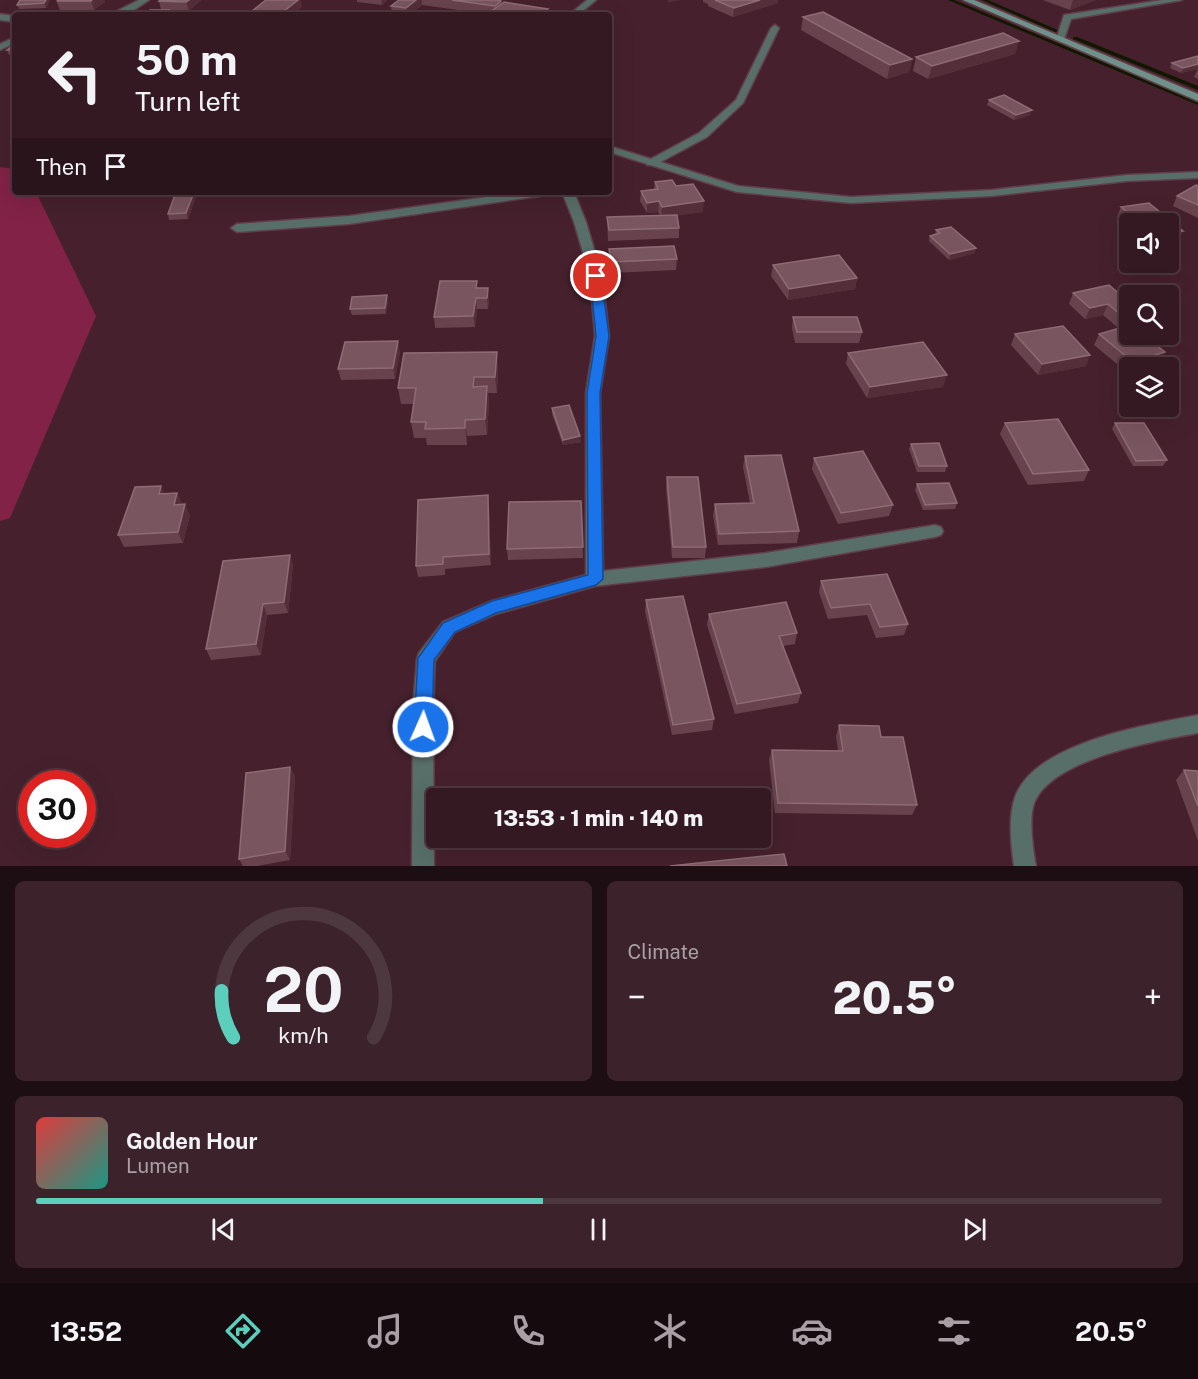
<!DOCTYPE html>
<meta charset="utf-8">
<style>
:root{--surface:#341922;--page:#3c222a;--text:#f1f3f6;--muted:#a9a0a5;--line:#4e3840;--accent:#5bcebc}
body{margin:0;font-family:"Public Sans",sans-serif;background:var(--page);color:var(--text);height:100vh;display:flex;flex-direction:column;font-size:22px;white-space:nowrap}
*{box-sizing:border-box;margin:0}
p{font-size:20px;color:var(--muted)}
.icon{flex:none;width:33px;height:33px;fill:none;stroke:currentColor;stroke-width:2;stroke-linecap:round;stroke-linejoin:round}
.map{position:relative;height:866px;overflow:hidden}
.panel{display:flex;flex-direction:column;gap:15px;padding:15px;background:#1d0e13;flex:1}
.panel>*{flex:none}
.top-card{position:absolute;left:12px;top:12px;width:600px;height:183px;border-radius:6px;box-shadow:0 6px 24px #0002,0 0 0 2px var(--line);background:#341922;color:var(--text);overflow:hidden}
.tools{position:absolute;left:1119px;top:213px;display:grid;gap:12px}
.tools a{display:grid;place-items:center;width:60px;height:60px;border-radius:6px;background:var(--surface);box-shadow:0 6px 24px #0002,0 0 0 2px var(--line);font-size:30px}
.speed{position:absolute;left:18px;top:770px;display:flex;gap:12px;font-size:30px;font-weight:700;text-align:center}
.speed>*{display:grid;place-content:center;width:78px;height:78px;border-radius:50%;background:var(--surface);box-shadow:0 6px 24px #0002,0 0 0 2px var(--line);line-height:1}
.speed .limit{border:9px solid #d22;background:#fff;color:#111}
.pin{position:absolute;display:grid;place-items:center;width:51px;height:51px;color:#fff;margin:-26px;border:3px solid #fff;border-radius:50%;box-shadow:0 2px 6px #0007}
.me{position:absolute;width:66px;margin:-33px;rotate:2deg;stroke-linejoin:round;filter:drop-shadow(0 0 4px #0008)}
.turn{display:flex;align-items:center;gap:21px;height:126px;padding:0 24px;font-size:27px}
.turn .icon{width:78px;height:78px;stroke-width:2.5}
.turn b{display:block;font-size:42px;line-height:51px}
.then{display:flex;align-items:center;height:57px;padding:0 24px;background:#0003;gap:12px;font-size:22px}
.big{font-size:45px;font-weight:800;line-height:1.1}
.panel .card{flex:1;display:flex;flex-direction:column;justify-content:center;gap:9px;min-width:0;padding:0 21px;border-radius:9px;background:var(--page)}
.panel .dial{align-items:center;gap:0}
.dial svg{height:156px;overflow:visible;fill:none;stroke:var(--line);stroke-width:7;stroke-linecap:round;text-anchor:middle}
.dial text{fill:var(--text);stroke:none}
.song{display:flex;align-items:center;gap:18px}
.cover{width:72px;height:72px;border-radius:9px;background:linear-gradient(135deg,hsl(0 70% 55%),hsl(170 70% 35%))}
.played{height:6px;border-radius:3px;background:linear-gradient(90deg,var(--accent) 45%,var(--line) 45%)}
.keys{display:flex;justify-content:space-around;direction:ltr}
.heat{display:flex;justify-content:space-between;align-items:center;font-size:33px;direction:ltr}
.panel .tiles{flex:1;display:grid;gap:15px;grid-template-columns:1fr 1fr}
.card:last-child{grid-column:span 2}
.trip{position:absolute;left:426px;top:788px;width:345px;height:60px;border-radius:6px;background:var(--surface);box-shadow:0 6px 24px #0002,0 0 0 2px var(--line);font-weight:800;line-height:60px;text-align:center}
.dock{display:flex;height:96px;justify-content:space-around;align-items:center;background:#150a0e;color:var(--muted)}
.dock .icon{width:42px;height:42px}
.dock .selected{color:var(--accent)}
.dock b{font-size:27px;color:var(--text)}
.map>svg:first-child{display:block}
</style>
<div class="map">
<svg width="1198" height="866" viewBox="0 0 1198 866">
<rect width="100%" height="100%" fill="#46212d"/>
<path fill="#822247" d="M0 167 15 169V192H36L96 316 10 518 0 521Z"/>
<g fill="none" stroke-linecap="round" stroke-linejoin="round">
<g fill="#111800" fill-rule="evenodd">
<path d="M948 0H954L1198 101V105Z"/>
<path d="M982 0H988L1060 31 1055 32Z"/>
<path d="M1073 37H1077L1198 86V90L1073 39Z"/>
</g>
<g stroke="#603d48" stroke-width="3">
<path id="service" d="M775 25 779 28 743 103 707 137 655 165H647V161L699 133 736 100 771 28Z"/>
</g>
<g stroke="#603d48" stroke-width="3">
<g id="minor">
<path d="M139 0H149L128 14 109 15Z"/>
<path d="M587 0H596L578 15H569Z"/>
<path d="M1162 0H1182L1071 19 1063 42 1056 40 1064 15Z"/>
<path d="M0 14 15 16V22L0 20Z"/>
<path d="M15 37V43L0 50V44Z"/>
<path d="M609 146 738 186 851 197 992 190 1127 175 1198 172V178L1127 181 992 196 851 203 737 192 609 152Z"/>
<path d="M522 192H552L546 195 349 224 237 232 231 228 237 224 349 216Z"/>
<path d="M562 192H574L586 222 602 276 609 336 600 393 603 571 766 553 935 525 941 527 943 531 941 535 935 537 766 567 595 586 496 614 455 632 435 661 433 706 434 866H412L413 706 417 659 419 653 443 622 492 601 586 575V393L595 336 590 276 574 222Z"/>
<path d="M1198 715V733C1155 741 1055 758 1035 801 1028 816 1033 850 1036 866H1014C1011 845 1008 818 1015 797 1035 742 1147 725 1198 715Z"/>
</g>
</g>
<g stroke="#603d48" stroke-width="3">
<path id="secondary" d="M963 0H974L1198 94V101Z"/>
</g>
<use href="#service" fill="#586e69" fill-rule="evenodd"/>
<use href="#minor" fill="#586e69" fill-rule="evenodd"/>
<use href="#secondary" fill="#6f918a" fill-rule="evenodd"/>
</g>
<g fill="#68434d">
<path d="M20 0H50L46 8 19 9 17 5Z"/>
<path d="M56 0H104L105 2 94 10H60Z"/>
<path d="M201 0 189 11 169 10 170 15H147L161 10 159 1Z"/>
<path d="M357 0H387L382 5 357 2Z"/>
<path d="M399 0H497L502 3 487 14 422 5 409 15H392L391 6Z"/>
<path d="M703 0H778V3L733 17 708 6V4L703 2Z"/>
<path d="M1043 0H1096L1070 10Z"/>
<path d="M803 17 912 59 909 72 887 79 801 30Z"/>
<path d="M15 44V55H9L7 50Z"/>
<path d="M1015 54 928 79 913 71 916 57Z"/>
<path d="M1198 56V79L1194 77 1198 69 1181 73 1170 68 1172 63Z"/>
<path d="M989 100 1030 115 1014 120 987 105Z"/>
<path d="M655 182 676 186 703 212 677 215 679 228V238L608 241 607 217 660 215 658 212 647 213 640 201 641 191 654 189Z"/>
<path d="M1198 186V218L1173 206 1177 196Z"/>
<path d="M194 192 196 197 188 219 169 220 168 214Z"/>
<path d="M1121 207 1178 242 1130 224V244L1120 235 1125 225 1117 217Z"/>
<path d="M936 230 975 253 949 260 929 241 930 236 935 235Z"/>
<path d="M609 249 677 259 676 270 611 273 609 260Z"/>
<path d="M773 265 857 278 855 289 788 300 771 276Z"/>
<path d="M478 288 489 299 488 309H477L475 327 435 328 434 317Z"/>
<path d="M1073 293 1130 303V324L1117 327 1103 315 1085 319 1069 304Z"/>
<path d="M388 301 386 314 352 315 350 309Z"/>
<path d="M793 317 862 332 859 343H795L792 328Z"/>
<path d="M1015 334 1086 366 1038 375 1011 345Z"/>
<path d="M1099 334 1165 352 1160 364 1147 368H1130V373H1128L1094 345Z"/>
<path d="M400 352 395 379 341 380 338 369Z"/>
<path d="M848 353 943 387 867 398 846 364Z"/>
<path d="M498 368 497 393H488L489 402 487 435 467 436V445H427L426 438H414L411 422 414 404H401L398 388Z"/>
<path d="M552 408 581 442 563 445 552 414Z"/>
<path d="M1005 423 1089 470 1084 481 1028 485 1000 434Z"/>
<path d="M1115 423 1167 460 1163 466H1133L1112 429Z"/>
<path d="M911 444 947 466 945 472H917L909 449Z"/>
<path d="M745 456 799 531 797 543 718 545 713 515 715 504 750 503 743 467Z"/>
<path d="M814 458 893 505 889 516 838 524 812 469Z"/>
<path d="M667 477 706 547 705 558H672L666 488Z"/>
<path d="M917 484 957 503 955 509 923 510 915 490Z"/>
<path d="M177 493 182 504 190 515 183 543 124 547 118 535 165 494Z"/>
<path d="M581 501 583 558 508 560 507 549Z"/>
<path d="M489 507 491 565 445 569V575L418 577 416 566Z"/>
<path d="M290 555 293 566 288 613 267 615 261 655 211 660 206 649Z"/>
<path d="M887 574 908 624 904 635 876 638 867 615 828 619 819 592 821 581Z"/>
<path d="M646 600 714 719 712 730 672 735 645 611Z"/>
<path d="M709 614 797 633 795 644 783 646 801 693 798 703 735 714 707 625Z"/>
<path d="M839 725 881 737 917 805 912 815 775 813 769 760 772 750 838 751 836 736Z"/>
<path d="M290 767 295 777 290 860 257 866H243L239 859Z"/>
<path d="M1184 770 1198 771V841L1176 780Z"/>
</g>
<g fill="#542e39">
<path d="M46 0H50L46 8 44 3Z"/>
<path d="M92 0H104L105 2 94 10 91 1Z"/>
<path d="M189 0H201L189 11 186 2Z"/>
<path d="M298 0H301L302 7 293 15H279Z"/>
<path d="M381 0H387L382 5Z"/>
<path d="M416 0H422V5L409 15H407L406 8Z"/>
<path d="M668 0H680L668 3Z"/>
<path d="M760 0H778V3L733 17 734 8Z"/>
<path d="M1073 0H1096L1070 10Z"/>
<path d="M548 9V15H541Z"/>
<path d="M1019 41 1015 54 928 79 932 66Z"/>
<path d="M912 59 909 72 887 79 890 65Z"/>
<path d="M1198 64V69L1181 73 1183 68Z"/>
<path d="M1032 110 1030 115 1014 120 1016 115Z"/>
<path d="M194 192 196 197 188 219 186 213Z"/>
<path d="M659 201 658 212 647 213V203Z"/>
<path d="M704 201 703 212 661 218 662 207Z"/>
<path d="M1183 231 1178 242 1168 243V233Z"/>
<path d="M976 248 975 253 949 260 950 254Z"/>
<path d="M857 278 855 289 788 300 789 289Z"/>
<path d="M488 288 489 299 488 309 487 298Z"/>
<path d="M387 295 388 301 386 314 385 308Z"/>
<path d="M476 298 477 309 475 327 473 316Z"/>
<path d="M1108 304 1103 315 1085 319 1090 308Z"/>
<path d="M1130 314V324L1117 327 1122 316Z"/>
<path d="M398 341 400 352 395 379 393 368Z"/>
<path d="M497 352 498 368 497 393 495 377Z"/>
<path d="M1165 352 1160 364 1147 368H1131L1133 362Z"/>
<path d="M1090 355 1086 366 1038 375 1042 364Z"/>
<path d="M947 375 943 387 867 398 870 387Z"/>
<path d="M487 386 489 402 487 435 485 419Z"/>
<path d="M465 420 467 436V445L465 428Z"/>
<path d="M580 436 581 442 563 445V440Z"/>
<path d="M161 486 166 497 159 494Z"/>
<path d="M177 493 182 504 174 505Z"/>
<path d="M488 495 489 507 491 565 489 554Z"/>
<path d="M185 504 190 515 183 543 178 532Z"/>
<path d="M290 555 293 566 288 613 284 602Z"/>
<path d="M263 604 267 615 261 655 256 644Z"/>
<path d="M290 767 295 777 290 860 285 851Z"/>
</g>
<g fill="#79555f" stroke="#8e6c75" stroke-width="1.5">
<path d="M20 0H46L44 3 17 5Z"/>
<path d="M59 0H92L91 1H57Z"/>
<path d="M160 0H189L186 2 159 1Z"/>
<path d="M266 0H298L279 15H247Z"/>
<path d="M399 0H416L406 8 391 6Z"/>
<path d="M452 0H497L501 1 495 6Z"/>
<path d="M715 0H760L734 8Z"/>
<path d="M504 2 548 9 541 15H486Z"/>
<path d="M150 10H169L165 15H147Z"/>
<path d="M823 12 912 59 890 65 803 17Z"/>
<path d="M1003 33 1019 41 932 66 916 57Z"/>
<path d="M15 44V50H7Z"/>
<path d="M1198 56V64L1183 68 1172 63Z"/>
<path d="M1004 95 1032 110 1016 115 989 100Z"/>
<path d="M672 180 676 186 693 184 704 201 662 207 659 201 647 203 641 191 658 189 655 182Z"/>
<path d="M1196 185 1198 186V205L1177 196Z"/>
<path d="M176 192H194L186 213 168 214Z"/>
<path d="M1149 203 1183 231 1168 233V224H1132L1139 222 1121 207Z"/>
<path d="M677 215 679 228 609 230 607 217Z"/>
<path d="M1130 224V229L1125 225Z"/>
<path d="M951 227 976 248 950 254 930 236 940 233 936 230Z"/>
<path d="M674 246 677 259 611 262 609 249Z"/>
<path d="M839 255 857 278 789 289 773 265Z"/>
<path d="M440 281H477L476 288H488L487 298H476L473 316 434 317Z"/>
<path d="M1109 285 1130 303V314L1122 316 1108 304 1090 308 1073 293Z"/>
<path d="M387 295 385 308 350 309 352 297Z"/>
<path d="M793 317H857L862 332H797Z"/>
<path d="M1130 325V334H1142L1165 352 1133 362 1099 334Z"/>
<path d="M1063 326 1090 355 1042 364 1015 334Z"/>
<path d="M398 341 393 368 338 369 345 342Z"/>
<path d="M923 342 947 375 870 387 848 353Z"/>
<path d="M497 352 495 377H474L473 387 487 386 485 419 465 420V428L425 429 426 422H411L416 388H398L404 353Z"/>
<path d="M569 405 580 436 563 440 552 408Z"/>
<path d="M1058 419 1089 470 1033 474 1005 423Z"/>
<path d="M1115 423H1144L1167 460 1136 461Z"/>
<path d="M939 443 947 466H919L911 444Z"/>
<path d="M863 451 893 505 841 513 814 458Z"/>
<path d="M781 455 799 531 719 534 715 504 754 503 745 456Z"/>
<path d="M667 477H698L706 547H673Z"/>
<path d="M949 483 957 503 925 505 917 484Z"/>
<path d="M161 486 159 494 177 493 174 505 185 504 178 532 118 535 135 487Z"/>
<path d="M488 495 489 554 443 557V564L416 566 418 500Z"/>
<path d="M581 501 583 547 507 549 509 502Z"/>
<path d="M290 555 284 602 263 604 256 644 206 649 223 561Z"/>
<path d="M887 574 908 624 880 627 870 604 831 608 821 581Z"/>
<path d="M683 596 714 719 673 725 646 600Z"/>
<path d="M786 602 797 633 779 636 801 693 737 704 709 614Z"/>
<path d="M839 725 879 726 881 737H903L917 805 778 803 772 750 843 751Z"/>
<path d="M290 767 285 851 239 859 246 773Z"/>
<path d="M1184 770 1198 771V806Z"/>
<path d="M784 854 787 866H670Z"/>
</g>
<path fill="#1a73e8" stroke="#114b97" stroke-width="1.5" d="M596 273 601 276 609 336 600 393 603 579 596 585 496 613 455 632 434 660 432 727 429 733 423 735 416 733 414 727 418 658 443 623 492 601 588 575 587 393 596 336 590 276Z"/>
</svg>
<div class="tools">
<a><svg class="icon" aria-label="sound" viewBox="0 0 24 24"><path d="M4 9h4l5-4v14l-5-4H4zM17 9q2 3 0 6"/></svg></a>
<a><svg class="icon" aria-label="search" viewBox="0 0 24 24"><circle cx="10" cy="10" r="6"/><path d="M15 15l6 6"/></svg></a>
<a><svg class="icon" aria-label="layers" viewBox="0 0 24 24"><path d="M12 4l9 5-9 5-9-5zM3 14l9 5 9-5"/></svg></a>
</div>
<div class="speed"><div class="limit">30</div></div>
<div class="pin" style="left:596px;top:276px;background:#d93025"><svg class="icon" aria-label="arrive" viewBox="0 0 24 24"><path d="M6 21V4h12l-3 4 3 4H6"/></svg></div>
<svg class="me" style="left:423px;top:727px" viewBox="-20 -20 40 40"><circle r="17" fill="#1a73e8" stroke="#fff" stroke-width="3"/><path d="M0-11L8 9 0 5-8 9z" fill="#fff"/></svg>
<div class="trip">13:53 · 1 min · 140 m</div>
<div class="top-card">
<div class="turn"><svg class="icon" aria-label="left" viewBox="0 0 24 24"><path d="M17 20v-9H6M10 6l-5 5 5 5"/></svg><div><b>50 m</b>Turn left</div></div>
<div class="then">Then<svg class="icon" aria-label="arrive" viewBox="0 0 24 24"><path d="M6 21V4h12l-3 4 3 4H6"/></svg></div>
</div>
</div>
<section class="panel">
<div class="tiles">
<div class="card dial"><svg viewBox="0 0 100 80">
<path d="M14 69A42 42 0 1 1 86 69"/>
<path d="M14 69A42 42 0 0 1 8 45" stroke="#5bcebc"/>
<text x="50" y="56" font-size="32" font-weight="700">20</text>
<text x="50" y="72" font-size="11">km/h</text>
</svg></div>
<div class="card"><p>Climate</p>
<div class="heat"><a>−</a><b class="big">20.5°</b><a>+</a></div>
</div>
<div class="card">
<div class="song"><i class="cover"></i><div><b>Golden Hour</b><p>Lumen</p></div></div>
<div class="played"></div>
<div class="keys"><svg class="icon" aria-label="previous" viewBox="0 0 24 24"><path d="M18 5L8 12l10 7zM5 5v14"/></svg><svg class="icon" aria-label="pause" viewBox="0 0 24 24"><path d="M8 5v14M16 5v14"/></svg><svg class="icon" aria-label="next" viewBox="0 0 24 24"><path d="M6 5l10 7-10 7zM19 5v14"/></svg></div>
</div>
</div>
</section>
<nav class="dock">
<b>13:52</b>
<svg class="icon selected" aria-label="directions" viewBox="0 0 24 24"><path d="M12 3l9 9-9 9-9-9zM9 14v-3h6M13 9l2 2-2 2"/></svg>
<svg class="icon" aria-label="music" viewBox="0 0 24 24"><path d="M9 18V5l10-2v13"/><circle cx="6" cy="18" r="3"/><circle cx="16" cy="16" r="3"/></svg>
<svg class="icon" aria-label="phone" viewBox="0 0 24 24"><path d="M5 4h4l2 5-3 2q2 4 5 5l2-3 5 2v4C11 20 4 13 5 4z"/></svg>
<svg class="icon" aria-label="climate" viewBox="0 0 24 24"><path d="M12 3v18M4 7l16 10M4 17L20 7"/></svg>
<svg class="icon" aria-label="car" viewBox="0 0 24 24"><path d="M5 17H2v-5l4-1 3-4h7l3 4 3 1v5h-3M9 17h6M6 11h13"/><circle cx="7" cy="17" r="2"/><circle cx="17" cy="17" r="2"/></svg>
<svg class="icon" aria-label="filters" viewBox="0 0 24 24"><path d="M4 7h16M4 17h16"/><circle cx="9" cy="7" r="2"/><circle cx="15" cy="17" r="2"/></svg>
<b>20.5°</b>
</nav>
